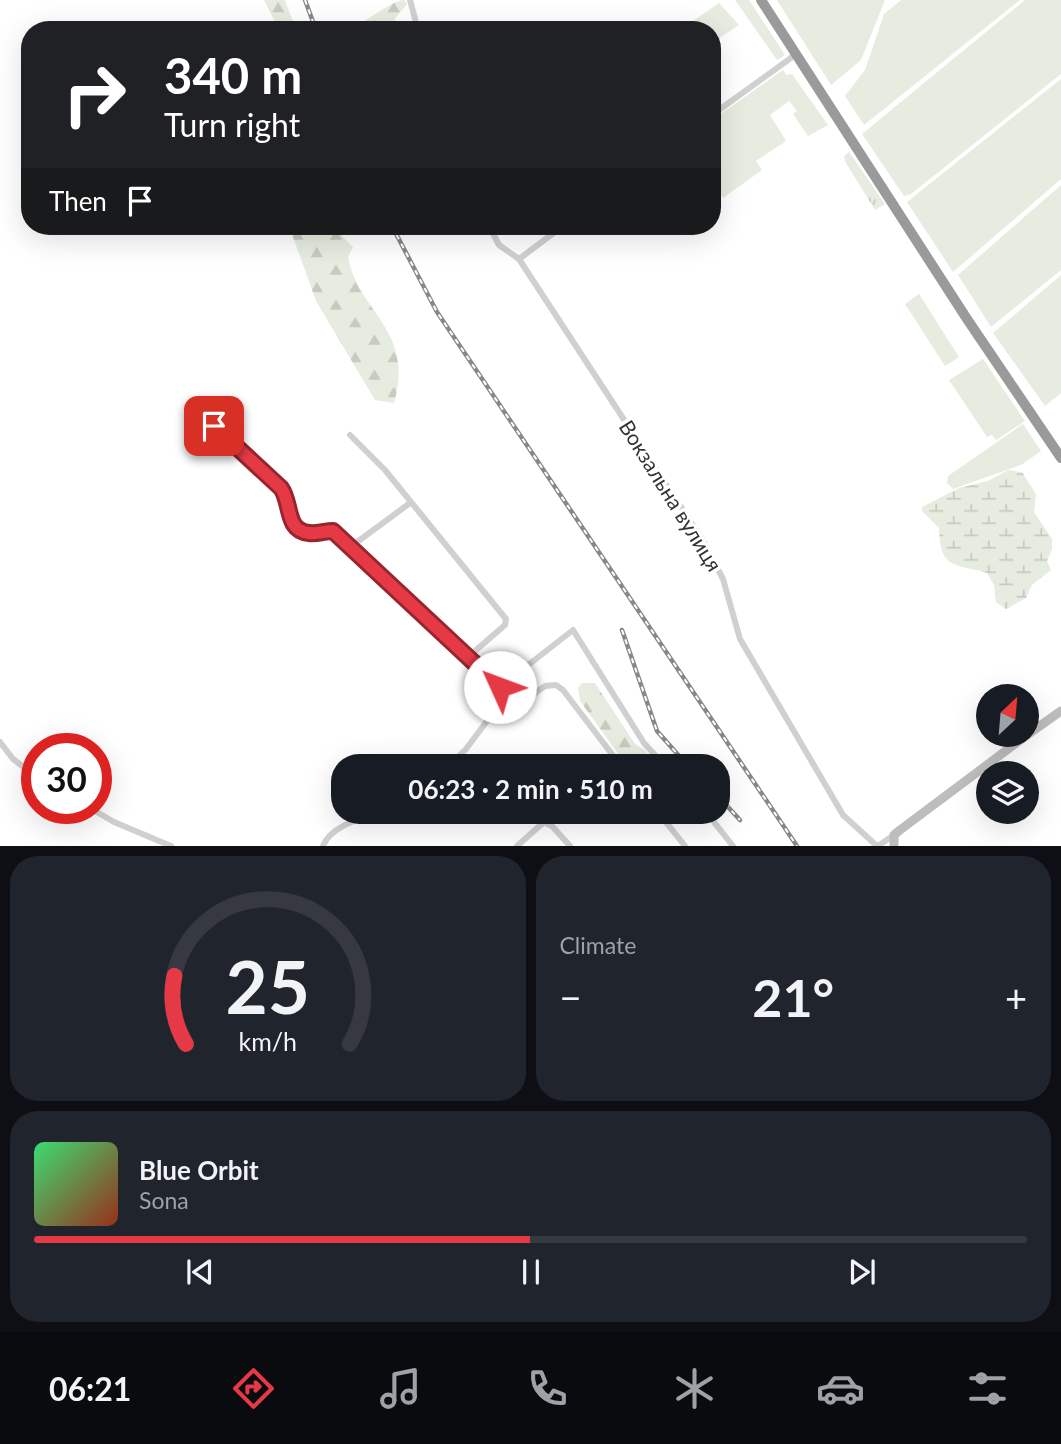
<!DOCTYPE html>
<meta charset="utf-8">
<style>
:root{--surface:#171b24;--page:#20242c;--text:#f1f3f6;--muted:#9ea1a6;--line:#363941;--accent:#e63946}
body{margin:0;font-family:Lato,sans-serif;background:var(--page);color:var(--text);height:100vh;display:flex;flex-direction:column;font-size:26px;white-space:nowrap}
*{box-sizing:border-box;margin:0}
p{font-size:23px;color:var(--muted)}
.icon{flex:none;width:38px;height:38px;fill:none;stroke:currentColor;stroke-width:2;stroke-linecap:round;stroke-linejoin:round}
.map{position:relative;height:846px;overflow:hidden}
.side{display:flex;flex-direction:column;gap:10px;padding:10px;background:#0d0f14;flex:1}
.side>*{flex:none}
.guide{position:absolute;left:21px;top:21px;width:700px;height:214px;border-radius:28px;box-shadow:0 7px 28px #0002;background:#202124;color:#fff;overflow:hidden}
.needle{width:46px;rotate:26deg}
.buttons{position:absolute;left:976px;top:684px;display:grid;gap:14px}
.buttons a{display:grid;place-items:center;width:63px;height:63px;border-radius:50%;background:var(--surface);box-shadow:0 7px 28px #0002;font-size:35px}
.speed{position:absolute;left:21px;top:733px;display:flex;gap:14px;font-size:35px;font-weight:700;text-align:center}
.speed>*{display:grid;place-content:center;width:91px;height:91px;border-radius:50%;background:var(--surface);box-shadow:0 7px 28px #0002;line-height:1}
.speed .limit{border:10px solid #d22;background:#fff;color:#111}
.pin{position:absolute;display:grid;place-items:center;width:60px;height:60px;color:#fff;margin:-30px;border-radius:14px;box-shadow:0 4px 10px #0006}
.me{position:absolute;width:77px;margin:-38px;rotate:313deg;stroke-linejoin:round;filter:drop-shadow(0 0 5px #0008)}
.turn{display:flex;align-items:center;gap:24px;height:147px;padding:0 28px;font-size:32px}
.turn .icon{width:91px;height:91px;stroke-width:2.5}
.turn b{display:block;font-size:49px;line-height:60px}
.then{display:flex;align-items:center;height:66px;padding:0 28px;background:#0003;gap:14px;font-size:26px}
.big{font-size:52px;font-weight:700;line-height:1.1}
.side .card{flex:1;display:flex;flex-direction:column;justify-content:center;gap:10px;min-width:0;padding:0 24px;border-radius:28px;background:var(--page)}
.side .dial{align-items:center;gap:0}
.dial svg{height:182px;overflow:visible;fill:none;stroke:var(--line);stroke-width:7;stroke-linecap:round;text-anchor:middle}
.dial text{fill:var(--text);stroke:none}
.song{display:flex;align-items:center;gap:21px}
.cover{width:84px;height:84px;border-radius:10px;background:linear-gradient(135deg,hsl(140 70% 55%),hsl(10 70% 35%))}
.played{height:7px;border-radius:4px;background:linear-gradient(90deg,var(--accent) 50%,var(--line) 50%)}
.keys{display:flex;justify-content:space-around;direction:ltr}
.heat{display:flex;justify-content:space-between;align-items:center;font-size:38px;direction:ltr}
.side .tiles{flex:1;display:grid;gap:10px;grid-template-columns:1fr 1fr}
.card:last-child{grid-column:span 2}
.trip{position:absolute;left:331px;top:754px;width:399px;height:70px;border-radius:28px;background:var(--surface);box-shadow:0 7px 28px #0002;font-weight:700;line-height:70px;text-align:center}
.menu{display:flex;height:112px;justify-content:space-around;align-items:center;background:#090b0e;color:var(--muted)}
.menu .icon{width:49px;height:49px}
.menu .active{color:var(--accent)}
.menu b{font-size:32px;color:var(--text)}
.map>svg:first-child{display:block}
</style>
<div class="map">
<svg width="1061" height="846" viewBox="0 0 1061 846">
<defs>
<pattern id="grass-tufts" width="24" height="20" patternUnits="userSpaceOnUse" patternTransform="scale(1.75)"><rect width="24" height="20" fill="#e6ecdf"/><path d="M3 7l-1-3M5 7V3M7 7l1-3M15 17l-1-3M17 17v-4M19 17l1-3" fill="none" stroke="#c6cbc0"/></pattern>
<pattern id="forest-firs" width="22" height="20" patternUnits="userSpaceOnUse" patternTransform="scale(1.75)"><rect width="22" height="20" fill="#e6ecdf"/><path d="M5 1l3.5 6h-7zM16 11l3.5 6h-7z" fill="#c6cbc0"/></pattern>
<pattern id="wetland-marsh" width="20" height="14" patternUnits="userSpaceOnUse" patternTransform="scale(1.75)"><rect width="20" height="14" fill="#e6ecdf"/><path d="M1 5h8M5 5V1M11 12h8M15 12V8" fill="none" stroke="#c6cbc0"/></pattern>
</defs>
<rect width="100%" height="100%" fill="#fff"/>
<path fill="url(#grass-tufts)" d="M849 152 885 204 875 210 846 163 844 156Z"/>
<g fill="url(#forest-firs)">
<path d="M264 0H285L296 30H279Z"/>
<path d="M404 0 407 4 394 20 412 30H362L360 24C372 17 392 1 404 0Z"/>
<path d="M289 226H347L339 233 353 247 348 257C358 313 415 329 394 403L375 400 316 301Z"/>
<path d="M582 683H595L635 744 645 750 656 766H627L580 701 578 688Z"/>
</g>
<path fill="url(#wetland-marsh)" d="M1008 470 1022 472 1036 494 1034 512 1052 539V549L1047 561 1051 570 1032 585 1026 598 1006 609 996 602 994 585 987 573C954 563 940 570 939 528L922 511V507L959 488 988 481Z"/>
<g fill="#e6ecdf">
<path d="M735 0H749L785 55 777 60Z"/>
<path d="M777 0H885L861 60 831 85Z"/>
<path d="M901 0H1020L864 125 845 96 865 70 884 14Z"/>
<path d="M1025 0H1061V74L911 194 904 196 862 134Z"/>
<path d="M719 3 739 25 712 43V30H680Z"/>
<path d="M783 70 786 75 792 74 828 125 808 136 793 114 797 111 789 101 770 115 786 141 756 161 762 170 723 198 718 191 712 195V120Z"/>
<path d="M1061 79V179L953 272 907 202Z"/>
<path d="M1061 185V270L991 327 958 275Z"/>
<path d="M1061 275V393L1045 406 993 333Z"/>
<path d="M919 294 959 357 945 366 905 304Z"/>
<path d="M983 359 1025 421 996 440 992 435 987 437 949 380Z"/>
<path d="M1023 424 1041 451 1021 465 953 489 947 483 948 476Z"/>
</g>
<g fill="none" stroke-linecap="round" stroke-linejoin="round">
<g stroke="#d0d0d0" stroke-width="6">
<path d="M410 0 418 30"/>
<path d="M712 115 795 55"/>
<path d="M489 226 499 245 519 259 702 539 723 579 740 639 843 815 877 846"/>
<path d="M519 259 563 226"/>
<path d="M214 426 281 487 288 497 295 527 307 533 333 531 500 687"/>
<path d="M350 435 385 470 506 619 505 625 468 657"/>
<path d="M349 548 410 503"/>
<path d="M0 742 13 759 37 777"/>
<path d="M449 766 466 749 496 709"/>
<path d="M621 766 563 690 556 685 545 686 511 710 496 709 500 687 573 630 644 743 665 766"/>
<path d="M90 808 114 822 171 846"/>
<path d="M658 812 685 846"/>
<path d="M706 812 733 846"/>
<path d="M323 846C330 827 361 818 379 812"/>
<path d="M517 846 544 822 552 826 570 846"/>
<path d="M878 846 894 835"/>
</g>
<g stroke="#bdbdbd" stroke-width="9">
<path d="M1027 735 1061 711"/>
<path d="M894 846V835L900 830 1027 735"/>
</g>
<path stroke="#9a9a9a" stroke-width="10" d="M761 0 967 319 1061 458"/>
<g stroke="#888" stroke-width="4.5">
<g id="rail">
<path d="M305 0 316 30"/>
<path d="M392 226 437 312 797 846"/>
<path d="M622 630 657 731 688 766"/>
<path d="M718 796 740 820"/>
</g>
</g>
<use href="#rail" stroke="#fff" stroke-width="2" stroke-dasharray="5" stroke-linecap="butt"/>
</g>
<g fill="none" stroke-linecap="round" stroke-linejoin="round">
<g stroke="#96252e" stroke-width="18">
<path id="route" d="M214 426 281 488C292 503 285 531 309 533 317 534 325 531 333 531L500 687"/>
</g>
<use href="#route" stroke="#e63946" stroke-width="12"/>
</g>
<g text-anchor="middle" stroke-width="7" stroke-linejoin="round" paint-order="stroke">
<g font-size="21" fill="#333" stroke="#fff">
<text transform="translate(670 496) rotate(58)" y="7">Вокзальна вулиця</text>
</g>
</g>
</svg>
<div class="buttons">
<a><svg class="needle" viewBox="-14 -14 28 28"><path d="M0-13l5 13h-10z" fill="#e53935"/><path d="M0 13l5-13h-10z" fill="#9ea1a6"/></svg></a>
<a><svg class="icon" aria-label="layers" viewBox="0 0 24 24"><path d="M12 4l9 5-9 5-9-5zM3 14l9 5 9-5"/></svg></a>
</div>
<div class="speed"><div class="limit">30</div></div>
<div class="pin" style="left:214px;top:426px;background:#d93025"><svg class="icon" aria-label="arrive" viewBox="0 0 24 24"><path d="M6 21V4h12l-3 4 3 4H6"/></svg></div>
<svg class="me" style="left:500px;top:687px" viewBox="-20 -20 40 40"><circle r="19" fill="#fff"/><path d="M0-13L10 11 0 6-10 11z" fill="#e63946"/></svg>
<div class="trip">06:23 · 2 min · 510 m</div>
<div class="guide">
<div class="turn"><svg class="icon" aria-label="right" viewBox="0 0 24 24"><path d="M7 20v-9h11M14 6l5 5-5 5"/></svg><div><b>340 m</b>Turn right</div></div>
<div class="then">Then<svg class="icon" aria-label="arrive" viewBox="0 0 24 24"><path d="M6 21V4h12l-3 4 3 4H6"/></svg></div>
</div>
</div>
<section class="side">
<div class="tiles">
<div class="card dial"><svg viewBox="0 0 100 80">
<path d="M14 69A42 42 0 1 1 86 69"/>
<path d="M14 69A42 42 0 0 1 9 39" stroke="#e63946"/>
<text x="50" y="56" font-size="32" font-weight="700">25</text>
<text x="50" y="72" font-size="11">km/h</text>
</svg></div>
<div class="card"><p>Climate</p>
<div class="heat"><a>−</a><b class="big">21°</b><a>+</a></div>
</div>
<div class="card">
<div class="song"><i class="cover"></i><div><b>Blue Orbit</b><p>Sona</p></div></div>
<div class="played"></div>
<div class="keys"><svg class="icon" aria-label="previous" viewBox="0 0 24 24"><path d="M18 5L8 12l10 7zM5 5v14"/></svg><svg class="icon" aria-label="pause" viewBox="0 0 24 24"><path d="M8 5v14M16 5v14"/></svg><svg class="icon" aria-label="next" viewBox="0 0 24 24"><path d="M6 5l10 7-10 7zM19 5v14"/></svg></div>
</div>
</div>
</section>
<nav class="menu">
<b>06:21</b>
<svg class="icon active" aria-label="directions" viewBox="0 0 24 24"><path d="M12 3l9 9-9 9-9-9zM9 14v-3h6M13 9l2 2-2 2"/></svg>
<svg class="icon" aria-label="music" viewBox="0 0 24 24"><path d="M9 18V5l10-2v13"/><circle cx="6" cy="18" r="3"/><circle cx="16" cy="16" r="3"/></svg>
<svg class="icon" aria-label="phone" viewBox="0 0 24 24"><path d="M5 4h4l2 5-3 2q2 4 5 5l2-3 5 2v4C11 20 4 13 5 4z"/></svg>
<svg class="icon" aria-label="climate" viewBox="0 0 24 24"><path d="M12 3v18M4 7l16 10M4 17L20 7"/></svg>
<svg class="icon" aria-label="car" viewBox="0 0 24 24"><path d="M5 17H2v-5l4-1 3-4h7l3 4 3 1v5h-3M9 17h6M6 11h13"/><circle cx="7" cy="17" r="2"/><circle cx="17" cy="17" r="2"/></svg>
<svg class="icon" aria-label="filters" viewBox="0 0 24 24"><path d="M4 7h16M4 17h16"/><circle cx="9" cy="7" r="2"/><circle cx="15" cy="17" r="2"/></svg>
</nav>
